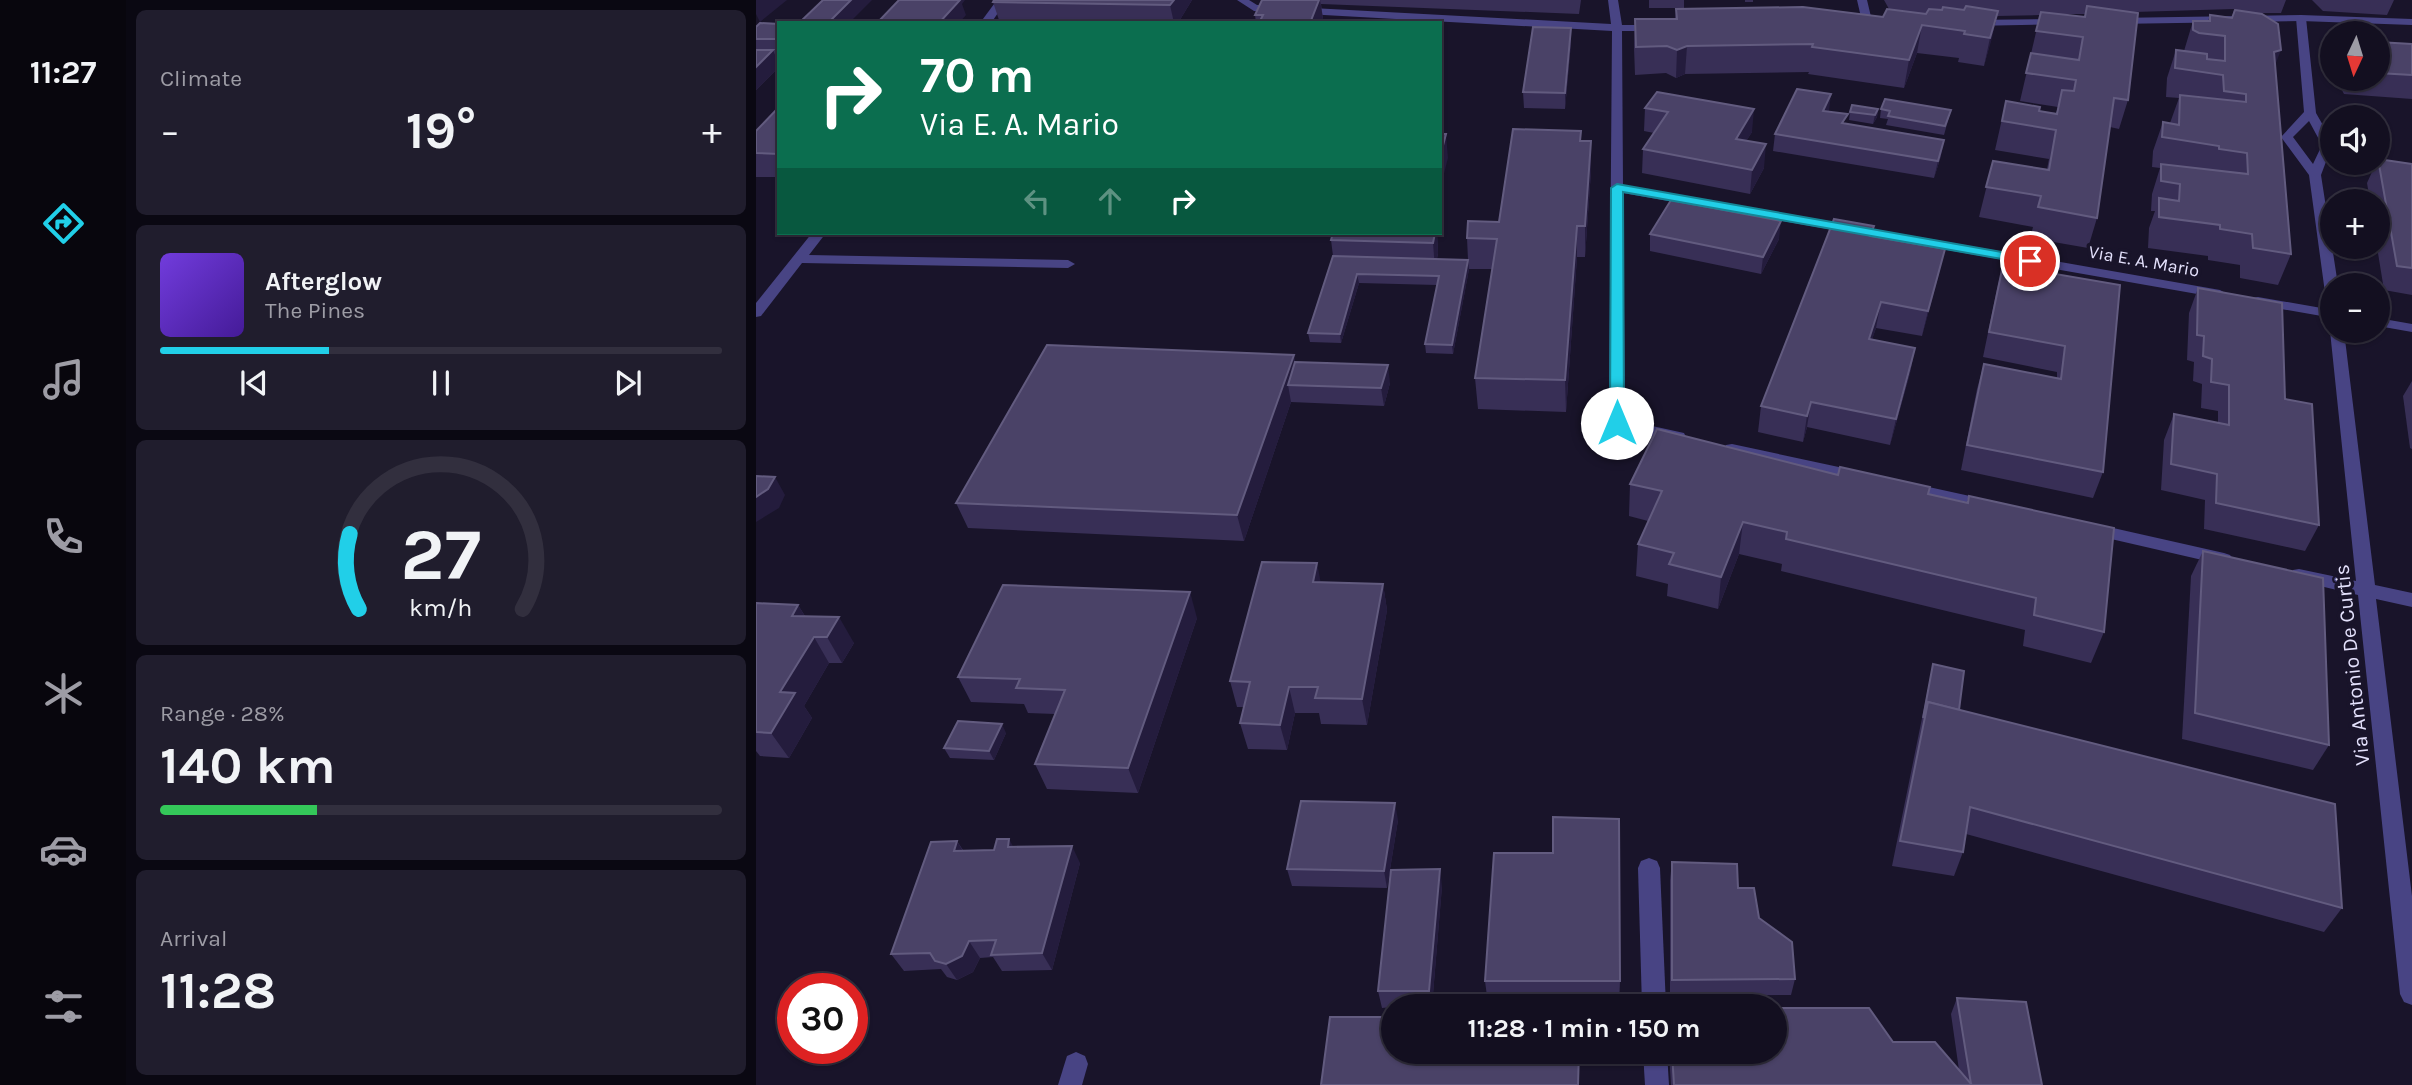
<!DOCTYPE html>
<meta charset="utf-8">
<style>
:root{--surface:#130f20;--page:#201d2d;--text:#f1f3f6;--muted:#9d9ca5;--line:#322f3e;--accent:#21cfe8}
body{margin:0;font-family:Karla,sans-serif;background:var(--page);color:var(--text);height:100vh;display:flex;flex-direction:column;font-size:26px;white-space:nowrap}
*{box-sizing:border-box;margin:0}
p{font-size:23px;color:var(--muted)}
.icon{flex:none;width:38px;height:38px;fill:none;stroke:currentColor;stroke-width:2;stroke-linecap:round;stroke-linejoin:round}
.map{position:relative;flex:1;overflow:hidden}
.details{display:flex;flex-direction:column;gap:10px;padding:10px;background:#0a0812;width:630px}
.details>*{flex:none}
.top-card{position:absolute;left:21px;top:21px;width:665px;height:214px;border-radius:0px;box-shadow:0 2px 5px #0004,0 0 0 2px var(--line);background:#0b6e4f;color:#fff;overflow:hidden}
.needle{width:46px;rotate:184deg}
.buttons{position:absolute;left:1564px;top:21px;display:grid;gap:14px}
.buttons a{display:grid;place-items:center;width:70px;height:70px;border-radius:50%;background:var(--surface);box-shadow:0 2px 5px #0004,0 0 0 2px var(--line);font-size:35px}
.speed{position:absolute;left:21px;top:973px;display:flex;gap:14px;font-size:35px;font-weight:700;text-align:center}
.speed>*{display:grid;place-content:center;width:91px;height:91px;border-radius:50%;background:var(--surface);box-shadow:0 2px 5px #0004,0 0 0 2px var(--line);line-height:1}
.speed .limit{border:10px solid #d22;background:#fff;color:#111}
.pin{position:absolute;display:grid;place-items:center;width:60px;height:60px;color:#fff;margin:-30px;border:4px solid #fff;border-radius:50%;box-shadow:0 2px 7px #0007}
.me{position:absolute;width:77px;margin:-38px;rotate:0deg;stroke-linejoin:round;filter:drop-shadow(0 0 5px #0008)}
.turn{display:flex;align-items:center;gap:24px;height:147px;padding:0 28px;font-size:32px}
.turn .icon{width:91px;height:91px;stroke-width:2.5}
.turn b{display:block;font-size:49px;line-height:60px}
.lanes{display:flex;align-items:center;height:66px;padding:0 28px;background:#0003;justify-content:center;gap:35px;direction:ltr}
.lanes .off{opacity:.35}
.big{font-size:52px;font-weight:700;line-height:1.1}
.details .tile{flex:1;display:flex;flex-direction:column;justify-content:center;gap:10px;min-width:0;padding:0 24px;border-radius:10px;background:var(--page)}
.details .dial{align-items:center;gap:0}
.dial svg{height:182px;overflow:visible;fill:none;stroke:var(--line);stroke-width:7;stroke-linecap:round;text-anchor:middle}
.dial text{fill:var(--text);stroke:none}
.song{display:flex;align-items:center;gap:21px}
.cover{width:84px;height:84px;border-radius:10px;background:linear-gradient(135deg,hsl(260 70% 55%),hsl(260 70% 35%))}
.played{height:7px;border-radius:4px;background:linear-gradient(90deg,var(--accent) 30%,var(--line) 30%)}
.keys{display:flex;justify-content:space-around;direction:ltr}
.heat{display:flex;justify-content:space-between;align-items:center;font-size:38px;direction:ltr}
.charge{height:10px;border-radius:5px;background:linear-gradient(90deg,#34c759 28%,var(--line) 0)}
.trip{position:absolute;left:625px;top:994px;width:406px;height:70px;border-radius:35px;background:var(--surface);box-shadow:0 2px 5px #0004,0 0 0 2px var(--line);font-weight:700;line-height:70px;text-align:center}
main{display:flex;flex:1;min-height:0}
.tab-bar{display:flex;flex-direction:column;width:126px;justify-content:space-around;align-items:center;background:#08060d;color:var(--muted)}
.tab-bar .icon{width:49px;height:49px}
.tab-bar .active{color:var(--accent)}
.tab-bar b{font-size:32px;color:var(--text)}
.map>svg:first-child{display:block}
</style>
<main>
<nav class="tab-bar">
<b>11:27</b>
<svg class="icon active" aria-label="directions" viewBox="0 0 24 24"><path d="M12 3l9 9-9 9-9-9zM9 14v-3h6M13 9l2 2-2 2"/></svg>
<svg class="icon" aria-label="music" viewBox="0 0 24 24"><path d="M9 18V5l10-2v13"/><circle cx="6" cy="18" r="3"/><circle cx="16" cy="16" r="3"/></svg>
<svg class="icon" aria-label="phone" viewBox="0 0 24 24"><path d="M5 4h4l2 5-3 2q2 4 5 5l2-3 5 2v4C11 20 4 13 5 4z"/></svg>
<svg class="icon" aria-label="climate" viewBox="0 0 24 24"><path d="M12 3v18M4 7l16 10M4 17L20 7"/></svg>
<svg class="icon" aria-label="car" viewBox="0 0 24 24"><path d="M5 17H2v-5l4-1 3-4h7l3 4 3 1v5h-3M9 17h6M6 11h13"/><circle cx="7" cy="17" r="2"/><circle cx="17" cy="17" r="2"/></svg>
<svg class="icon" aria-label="filters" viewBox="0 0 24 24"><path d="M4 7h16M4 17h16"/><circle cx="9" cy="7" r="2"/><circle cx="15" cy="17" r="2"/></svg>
</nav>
<section class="details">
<div class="tile"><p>Climate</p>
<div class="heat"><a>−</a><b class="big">19°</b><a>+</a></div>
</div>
<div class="tile">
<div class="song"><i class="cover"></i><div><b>Afterglow</b><p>The Pines</p></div></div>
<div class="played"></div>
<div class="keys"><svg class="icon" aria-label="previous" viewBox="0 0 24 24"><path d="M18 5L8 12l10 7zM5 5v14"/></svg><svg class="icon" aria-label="pause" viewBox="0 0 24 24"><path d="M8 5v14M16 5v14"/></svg><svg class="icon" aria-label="next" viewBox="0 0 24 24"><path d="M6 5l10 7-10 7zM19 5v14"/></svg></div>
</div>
<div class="tile dial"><svg viewBox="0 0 100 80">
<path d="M14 69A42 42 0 1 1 86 69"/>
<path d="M14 69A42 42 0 0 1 10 36" stroke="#21cfe8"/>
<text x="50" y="56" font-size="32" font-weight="700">27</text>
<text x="50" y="72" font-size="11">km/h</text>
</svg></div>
<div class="tile"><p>Range · 28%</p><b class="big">140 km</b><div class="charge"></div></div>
<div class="tile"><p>Arrival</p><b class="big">11:28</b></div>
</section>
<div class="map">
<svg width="1656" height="1085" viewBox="0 0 1656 1085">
<rect width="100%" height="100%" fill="#19142a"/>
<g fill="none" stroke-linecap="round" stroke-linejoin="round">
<g fill="#484484" fill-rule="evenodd">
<path d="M241 0H251L235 23H224Z"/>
<path d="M481 0H493L501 5 855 24 852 0H862L866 25H901L906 28 901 31H866L867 185 1464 290 1471 294 1464 298 867 193 869 420 928 433 930 437 922 442 855 427 853 423 856 31 498 11Z"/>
<path d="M1545 15 1550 18 1560 113 1577 143 1565 175 1582 285H1577V304L1570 300 1553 175 1525 137 1548 112 1540 18ZM1553 121 1566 145 1557 164 1537 137Z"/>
<path d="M56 233H70L53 255 312 260 319 264 312 268 46 263 5 316 0 317V303Z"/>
<path d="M1502 297 1577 310V318L1497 304 1495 301 1497 298Z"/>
<path d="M1622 318 1656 324V332L1622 326Z"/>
<path d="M1577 328V331H1588L1619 585 1656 593V607L1620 599 1656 896V1005L1648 1002 1644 994 1602 595 1543 581 1537 580 1534 575 1537 570 1543 569 1600 581 1574 331Z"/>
<path d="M976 444 1106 472 1114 478 1106 484 970 453 968 449 970 445Z"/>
<path d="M1150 482 1232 500 1241 506 1232 512 1144 492 1142 488 1144 484Z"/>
<path d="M1335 523 1468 553 1474 555 1477 559 1474 563 1468 565 1329 533 1326 529Z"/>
<path d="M893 858 901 861 904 868 910 1006H886L882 868 885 861Z"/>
<path d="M320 1052 329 1056 332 1064 326 1085H302L311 1056Z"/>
<path d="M887 1052H911L913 1085H889Z"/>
</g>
<g fill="#484484" fill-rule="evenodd">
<path d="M1101 0H1111L1116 21 1128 22V26H1107Z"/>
<path d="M1545 15 1656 19V25L1545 21 1359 24 1354 21 1359 18Z"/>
<path d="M1306 19 1311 22 1310 24 1215 26 1210 23 1215 20Z"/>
</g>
</g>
<g fill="#382f56" fill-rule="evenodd">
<path d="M238 0H436L422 23H244L237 2Z"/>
<path d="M506 0H825L823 14 565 4 567 19 566 23H500L499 15Z"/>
<rect x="893" y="0" width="35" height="8"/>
<rect x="989" y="0" width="8" height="2"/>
<path d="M1128 0H1530L1525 13H1505L1519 64 1535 254 1522 285 1484 278V265L1452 260V256L1392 248 1393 228 1399 211H1395L1396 194 1404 168 1396 167 1397 151 1407 122 1414 123 1423 98 1410 97 1411 78 1420 50 1428 51 1437 21H1452L1454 15 1476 18 1478 9 1378 12 1372 100 1363 129 1354 127 1341 218 1332 248 1274 238 1277 227 1223 217 1237 161 1291 169 1293 159 1239 150 1250 101 1283 111 1300 113 1302 107 1264 101 1284 15 1241 16 1228 66 1202 62 1203 58 1161 53 1148 88 1052 74 1053 72 929 74 920 78 910 73 879 75 878 47 879 19H919L920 9 1127 17 1133 9ZM1306 14H1329L1328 17Z"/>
<path d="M1556 0H1638L1631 15 1567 11Z"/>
<path d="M23 24V55H19L23 64V67L0 90V27Z"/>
<path d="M815 28V43L809 109 768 108 767 92Z"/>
<path d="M1622 42 1656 44V99L1588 94 1580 79H1622Z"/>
<path d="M1577 59V73L1574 67Z"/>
<path d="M901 92 996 132 990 141 1008 168 994 194 886 173 887 149 898 133 888 131 889 108Z"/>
<path d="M23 107V177H0V131Z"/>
<path d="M1122 109 1121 117 1117 124 1093 120 1094 112Z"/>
<path d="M1125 109 1195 110 1188 135 1130 125 1132 119 1124 118Z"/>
<path d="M1073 112 1090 124 1185 156 1178 178 1017 151 1019 134Z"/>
<path d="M825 141 835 171 829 257H821L810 412 722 409 719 378 736 269H713L697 354 670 353 669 344 681 285 603 283 585 343 554 342 552 333 577 256 575 240 577 233H681L682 253 681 259 712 260 711 238 743 222Z"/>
<path d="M1620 163 1656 164V295L1628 290 1621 247H1622V201H1614L1611 183Z"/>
<path d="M894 234 1023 239 1005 274 894 251Z"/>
<path d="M1116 236 1189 249 1166 336 1120 328 1116 339 1159 348 1154 373 1134 445 1051 427 1047 442 1002 432 1005 406Z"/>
<path d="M1247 265 1364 285 1347 472 1337 498 1205 470 1221 389 1228 364 1301 378V372L1227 357 1241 289Z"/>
<path d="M1442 288 1529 399 1563 525 1549 551 1448 529 1449 500 1405 490 1408 440 1418 414 1462 423V411L1445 408 1446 384 1437 381 1438 362 1431 360 1433 313Z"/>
<path d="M539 362 634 383 628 406 535 402 488 541 212 528 200 503Z"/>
<path d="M1656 381V449L1654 448 1647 396Z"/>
<path d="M1082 475 1211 502 1213 496 1348 632 1335 663 1267 646 1269 630 1025 571 1026 564 983 554 962 609 911 596 912 584 880 576 882 544 892 521 873 516 874 484Z"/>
<path d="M1447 551 1573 745 1557 770 1426 739 1435 576Z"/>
<path d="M565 583 627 584 631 610 611 725 565 724 563 713H539L531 750 492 749 484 723 488 707H481L474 681Z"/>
<path d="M0 603 42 605 49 616 98 643 86 663H73L48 706 56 718 33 758 4 756 0 751Z"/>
<path d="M441 618 382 793 291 789 279 764 299 714 272 713 268 704 215 702 202 677Z"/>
<path d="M1177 664 1203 710 1586 908 1568 932 1210 834 1207 852 1198 876 1136 866Z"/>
<path d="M250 733 238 760 194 758 188 748Z"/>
<path d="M642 820 631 888 536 886 531 869Z"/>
<path d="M201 841 207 850H238L257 847 324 863 296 970 246 971 237 957 224 958 217 972 201 980 191 977 185 969 148 971 135 954Z"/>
<path d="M916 862 982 888 1003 918 1039 979 1035 995 914 996V880Z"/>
<path d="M686 886 676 1006H637V1007L626 1008 622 991Z"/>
<path d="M729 981H864L863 1004H732Z"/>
<path d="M1201 998 1286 1085H915L913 1052H1018L1137 1042 1203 1070 1195 1014Z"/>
</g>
<g fill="#241c3d">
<path d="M0 0H31L4 22 0 14Z"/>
<path d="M95 0H116L93 23H72Z"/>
<path d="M192 0H209L206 4 210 15 203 23H183Z"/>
<path d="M418 0H436L422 23H418L414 5Z"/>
<path d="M563 0H564L567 19 566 23H554Z"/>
<path d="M1242 11 1236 38 1228 66 1234 38Z"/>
<path d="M1166 25 1161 53 1148 88 1153 60Z"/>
<path d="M815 28V43L809 109V93Z"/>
<path d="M931 46 929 74 920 78 921 50Z"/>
<path d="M17 50 23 64V67L0 90V67Z"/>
<path d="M1525 50 1514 78 1518 52Z"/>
<path d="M1075 94 1073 111 1064 127 1067 111Z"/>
<path d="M998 109 996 132 977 162 980 139Z"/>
<path d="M1122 109 1121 117 1117 124 1119 115Z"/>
<path d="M690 134 692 158 684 189V157Z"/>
<path d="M1188 140 1185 156 1178 178 1182 161Z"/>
<path d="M835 141V171L829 257V226Z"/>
<path d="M1010 144 1008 168 994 194 996 170Z"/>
<path d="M1025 221 1023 239 1005 274 1007 257Z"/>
<path d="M821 226V257L810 412 809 380Z"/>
<path d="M679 233H681L682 253 679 268 677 243Z"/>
<path d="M1189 249 1183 274 1166 336 1172 311Z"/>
<path d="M712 260 713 269 697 354 696 345Z"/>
<path d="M601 274 603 283 585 343 584 334Z"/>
<path d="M1125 302 1120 328 1108 364 1113 339Z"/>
<path d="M1159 348 1154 373 1134 445 1140 419Z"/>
<path d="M538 355 543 380 532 385 535 402 488 541 481 515Z"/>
<path d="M632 365 634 383 628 406 625 388Z"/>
<path d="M1055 402 1051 427 1047 442 1051 416Z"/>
<path d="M19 477 29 495 23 508 0 522V497Z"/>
<path d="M987 522 983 554 962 609 965 577Z"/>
<path d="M561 563 566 589 557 582Z"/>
<path d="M627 584 631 610 611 725 606 699Z"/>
<path d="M434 592 441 618 382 793 372 768Z"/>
<path d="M42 605 58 631 36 616Z"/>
<path d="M83 617 98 643 86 663 71 637Z"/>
<path d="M58 637 73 663 48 706 56 718 33 758 15 733 24 692Z"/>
<path d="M533 687 539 713 531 750 524 725Z"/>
<path d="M246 724 250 733 238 760 233 751Z"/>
<path d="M639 803 642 820 631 888 628 871Z"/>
<path d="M253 839 263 857 252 847Z"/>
<path d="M201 841 211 858 198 851Z"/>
<path d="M316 846 324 863 296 970 286 953Z"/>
<path d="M684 869 686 886 676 1006 673 991Z"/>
<path d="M213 941 224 958 217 972 201 980 190 964Z"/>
</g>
<g fill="#4a4267" stroke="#625b7f" stroke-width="2">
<path d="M67 0H95L72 23H43Z"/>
<path d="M143 0H204L183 23H121Z"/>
<path d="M238 0H418L414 5 237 2Z"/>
<path d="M506 0H563L554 23H503L507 15H499Z"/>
<path d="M1210 6 1242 11 1234 38 1208 34 1209 31 1166 25 1153 60 1056 47 1057 44 931 46 921 50 911 46 880 47 879 19H921L920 9 1047 7 1127 17 1131 9 1170 14 1173 9 1186 10 1187 7 1208 10Z"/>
<path d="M1331 6 1382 13 1372 100 1358 98 1341 218 1282 207 1285 196 1230 187 1237 161 1293 170 1300 130 1246 121 1250 101 1284 107 1283 111 1301 114 1306 90 1318 91 1320 80 1270 73 1275 53 1323 60 1327 37 1280 31 1285 12 1329 17Z"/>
<path d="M1479 10 1506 14 1522 24 1525 50 1518 52 1535 254 1497 248 1496 234 1464 229V225L1403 217V198L1423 201 1424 184 1405 181V164L1492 174 1491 153 1463 149V146L1406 137 1407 122 1423 125 1424 95 1490 102V94L1468 91 1467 75 1419 68 1420 50 1451 54V59L1469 61V36L1443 33 1437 30V21H1454V15L1476 18Z"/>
<path d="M4 23 23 24V39H0V27Z"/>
<path d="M777 27 815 28 809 93 767 92Z"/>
<path d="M1622 42 1656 44V75L1622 73Z"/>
<path d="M0 50H17L0 67Z"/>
<path d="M1041 89 1075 94 1067 111 1092 114 1086 123 1188 140 1182 161 1019 134Z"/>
<path d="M901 92 998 109 980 139 1010 144 996 170 887 149 912 112 889 108Z"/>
<path d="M1129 99 1195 110 1189 126 1132 116 1134 111 1125 109Z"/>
<path d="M1096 105 1122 109 1119 115 1094 112Z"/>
<path d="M23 107V154L0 153V131Z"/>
<path d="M757 129 825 131 824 141H835L829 226H821L809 380 719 378 741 239 711 238 712 221 743 222Z"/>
<path d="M684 134H690L684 157Z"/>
<path d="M1622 159 1656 164V268L1641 266Z"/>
<path d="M915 200 1025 221 1007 257 894 234Z"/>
<path d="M1078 219 1118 226 1114 236 1189 249 1172 311 1125 302 1113 339 1159 348 1140 419 1055 402 1051 416 1005 406Z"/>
<path d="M577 233H679L677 243 575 240Z"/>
<path d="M577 256 712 260 696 345 669 344 683 276 601 274 584 334 552 333Z"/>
<path d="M1247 265 1364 285 1347 472 1211 445 1228 364 1305 379 1309 346 1233 332Z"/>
<path d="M1442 288 1526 303 1529 399 1556 404 1563 525 1460 503 1461 474 1415 464 1418 414 1473 425V385L1455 382 1456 359 1447 356 1448 336 1441 335Z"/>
<path d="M291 345 538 355 481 515 200 503Z"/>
<path d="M539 362 632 365 625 388 532 385Z"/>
<path d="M901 429 1082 475 1084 467 1174 487 1172 494 1212 503 1213 496 1358 528 1348 632 1278 615 1280 598 1030 539 1031 532 987 522 965 577 913 564 918 553 882 544 906 491 874 484Z"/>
<path d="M0 476 19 477 12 489 0 497Z"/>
<path d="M1447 551 1567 578 1573 745 1439 713Z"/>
<path d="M506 562 561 563 557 582 627 584 606 699 559 698 562 687H533L524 725 484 723 494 682 474 681Z"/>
<path d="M247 585 434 592 372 768 279 764 309 690 260 688 264 679 202 677Z"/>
<path d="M0 603 42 605 36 616 83 617 71 637H58L24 692 39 693 15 733 0 732Z"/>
<path d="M1177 664 1208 671 1203 710 1172 702 1167 718Z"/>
<path d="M1172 702 1579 804 1586 908 1214 807 1207 852 1144 841Z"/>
<path d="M202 721 246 724 233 751 188 748Z"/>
<path d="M545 801 639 803 628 871 531 869Z"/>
<path d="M797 817 863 819 864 981H729L738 853H797Z"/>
<path d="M241 839H253L252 847 316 846 286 953 235 955 240 940 213 941 206 956 190 964 179 961 174 953 135 954 175 842 201 841 198 851 238 850Z"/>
<path d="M916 862 981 864 982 888H998L1003 918 1036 942 1039 979 916 980Z"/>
<path d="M684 869 673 991H622L635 870Z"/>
<path d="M1201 998 1270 1002 1286 1085H1216L1215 1084Z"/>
<path d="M1018 1008H1113L1137 1042H1179L1216 1085H918L916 1052H1018Z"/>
<path d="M574 1017H637V1052H823L822 1085H565Z"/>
</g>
<path fill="#21cfe8" stroke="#158797" stroke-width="2" d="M861 184 1274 257 1280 261 1274 264 867 192 868 423 861 428 854 423 855 188Z"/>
<g text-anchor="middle" stroke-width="7" stroke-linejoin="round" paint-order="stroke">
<g font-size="18" fill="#e4e1fc" stroke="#19142a">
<text transform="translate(1388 261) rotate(10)" y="6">Via E. A. Mario</text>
</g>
<g font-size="21" fill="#e4e1fc" stroke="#19142a">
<text transform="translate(1596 665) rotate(-96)" y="7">Via Antonio De Curtis</text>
</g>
</g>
</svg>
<div class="buttons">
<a><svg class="needle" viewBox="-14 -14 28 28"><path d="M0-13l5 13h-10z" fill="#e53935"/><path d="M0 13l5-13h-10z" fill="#9d9ca5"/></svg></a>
<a><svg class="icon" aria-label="sound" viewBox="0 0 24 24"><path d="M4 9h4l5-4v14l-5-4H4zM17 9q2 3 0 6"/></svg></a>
<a>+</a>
<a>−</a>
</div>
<div class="speed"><div class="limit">30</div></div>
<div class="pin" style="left:1274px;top:261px;background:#d93025"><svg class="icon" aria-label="arrive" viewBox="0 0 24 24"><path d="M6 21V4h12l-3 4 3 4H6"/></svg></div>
<svg class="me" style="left:861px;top:423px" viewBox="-20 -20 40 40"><circle r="19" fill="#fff"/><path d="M0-13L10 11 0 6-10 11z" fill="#21cfe8"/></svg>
<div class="trip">11:28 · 1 min · 150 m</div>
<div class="top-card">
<div class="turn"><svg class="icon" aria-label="right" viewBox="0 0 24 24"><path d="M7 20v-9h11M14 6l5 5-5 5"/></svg><div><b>70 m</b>Via E. A. Mario</div></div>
<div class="lanes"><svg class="icon off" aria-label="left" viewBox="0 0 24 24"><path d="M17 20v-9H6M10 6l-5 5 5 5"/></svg><svg class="icon off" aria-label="ahead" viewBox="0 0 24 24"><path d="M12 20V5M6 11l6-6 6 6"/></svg><svg class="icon" aria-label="right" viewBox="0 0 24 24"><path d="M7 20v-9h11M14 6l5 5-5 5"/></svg></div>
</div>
</div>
</main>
